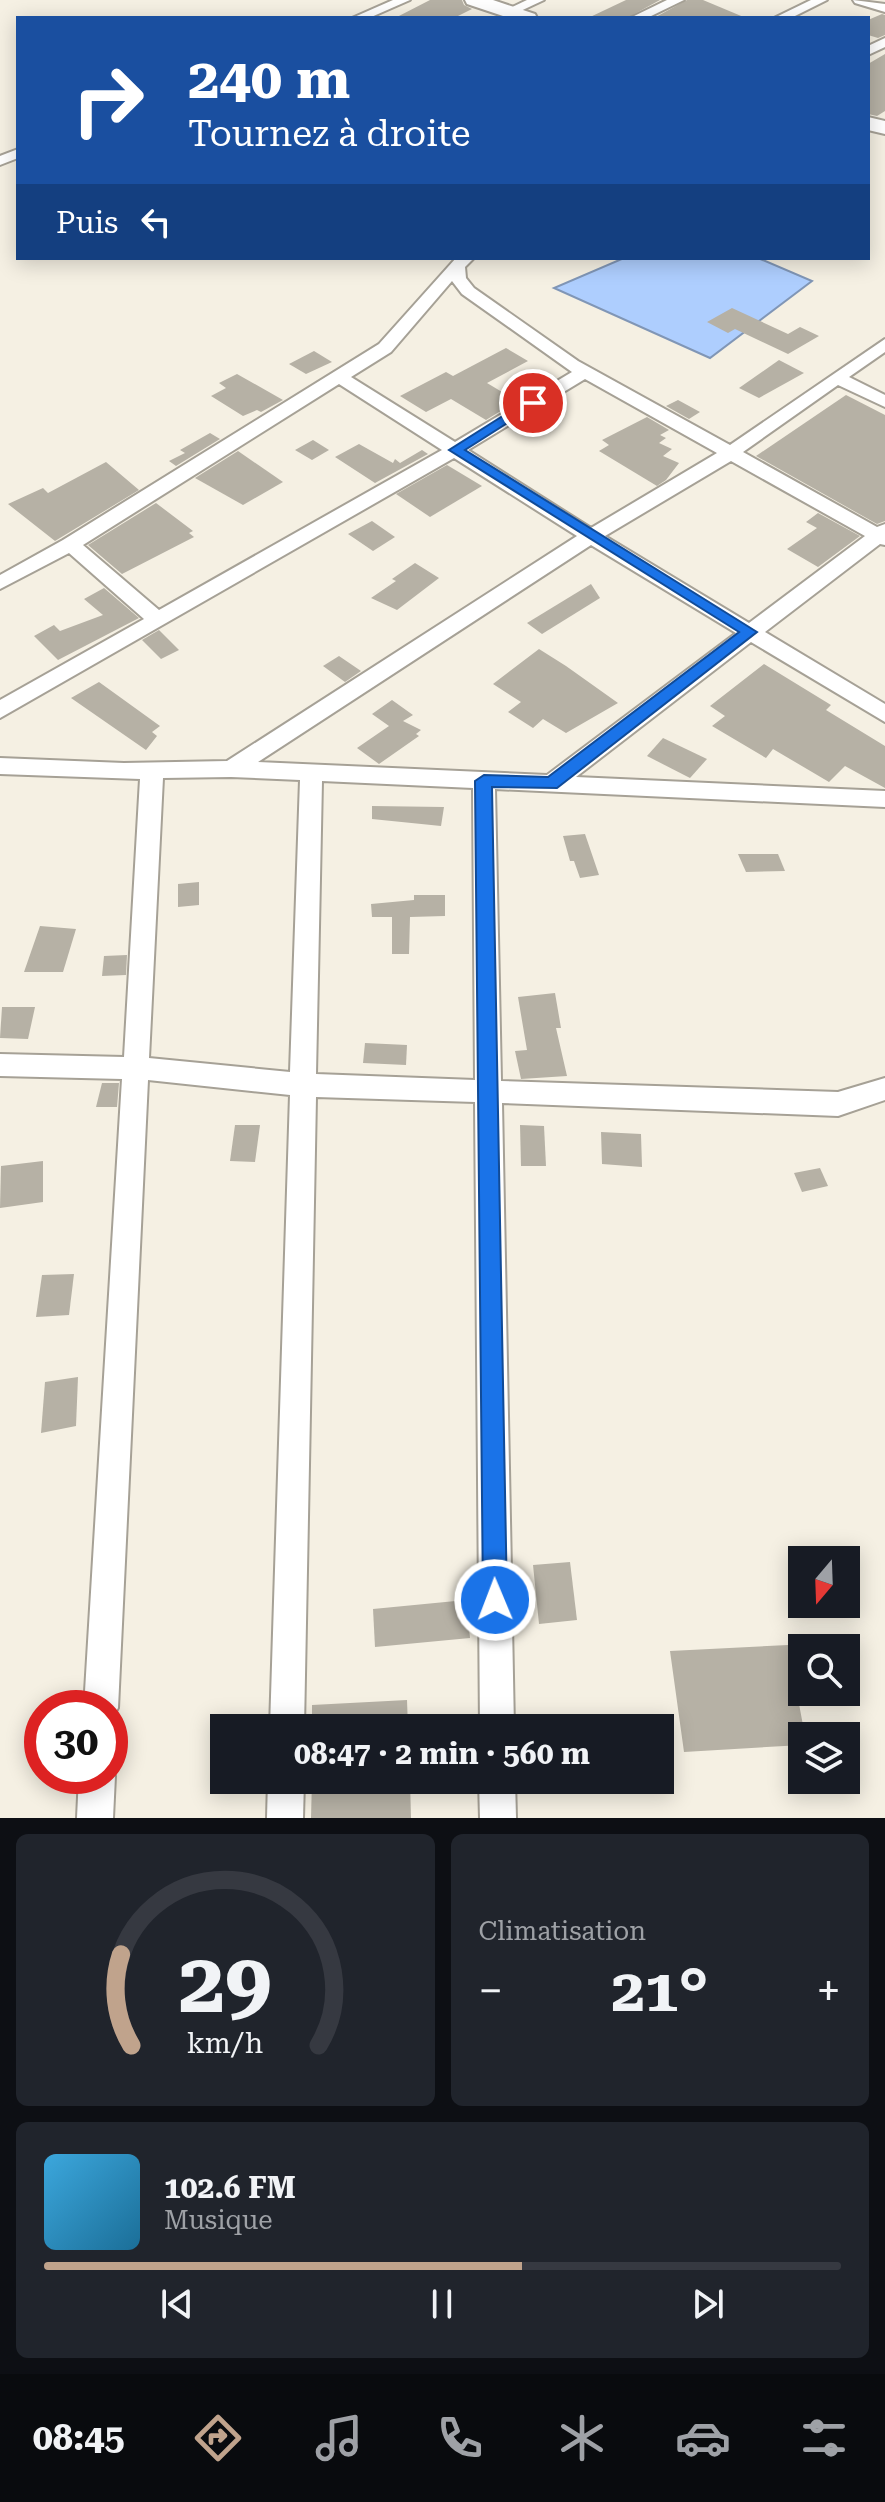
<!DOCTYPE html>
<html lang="fr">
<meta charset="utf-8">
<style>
:root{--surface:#171b24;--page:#20242c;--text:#f1f3f6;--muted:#9ea1a6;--line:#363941;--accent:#c0a38c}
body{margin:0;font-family:"Roboto Serif",serif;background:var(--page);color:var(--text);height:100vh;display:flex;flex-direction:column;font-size:30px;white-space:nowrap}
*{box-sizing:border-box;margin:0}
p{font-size:26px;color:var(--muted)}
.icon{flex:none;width:44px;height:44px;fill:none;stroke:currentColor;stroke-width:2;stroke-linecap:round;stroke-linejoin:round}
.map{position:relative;height:1818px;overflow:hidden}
.sheet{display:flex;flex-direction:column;gap:16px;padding:16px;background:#0d0f14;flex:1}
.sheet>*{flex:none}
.top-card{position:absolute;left:16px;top:16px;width:854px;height:244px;border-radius:0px;box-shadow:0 4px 20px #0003;background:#1a4fa0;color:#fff;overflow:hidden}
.needle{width:52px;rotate:199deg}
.fabs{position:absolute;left:788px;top:1546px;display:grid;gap:16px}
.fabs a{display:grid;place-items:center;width:72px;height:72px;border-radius:0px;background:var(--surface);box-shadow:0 4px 20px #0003;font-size:40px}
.speed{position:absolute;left:24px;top:1690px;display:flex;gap:16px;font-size:40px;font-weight:700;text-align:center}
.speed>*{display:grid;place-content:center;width:104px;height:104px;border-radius:50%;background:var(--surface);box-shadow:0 4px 20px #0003;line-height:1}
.speed .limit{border:12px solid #d22;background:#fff;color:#111}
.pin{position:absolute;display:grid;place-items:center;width:68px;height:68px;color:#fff;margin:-34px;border:4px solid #fff;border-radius:50%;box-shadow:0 2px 8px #0007}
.me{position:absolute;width:88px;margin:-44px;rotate:359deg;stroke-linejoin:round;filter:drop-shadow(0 0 6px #0008)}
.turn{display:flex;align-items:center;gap:28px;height:168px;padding:0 40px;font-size:36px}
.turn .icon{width:104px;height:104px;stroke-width:2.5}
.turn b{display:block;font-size:56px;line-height:68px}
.then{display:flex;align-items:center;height:76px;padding:0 40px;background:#0003;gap:16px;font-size:30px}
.big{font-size:60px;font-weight:700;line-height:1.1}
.sheet .card{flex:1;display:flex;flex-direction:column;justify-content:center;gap:12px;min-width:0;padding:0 28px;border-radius:12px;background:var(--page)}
.sheet .dial{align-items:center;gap:0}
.dial svg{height:208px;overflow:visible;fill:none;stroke:var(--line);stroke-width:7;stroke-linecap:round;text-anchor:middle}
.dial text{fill:var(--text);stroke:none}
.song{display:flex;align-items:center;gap:24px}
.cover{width:96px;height:96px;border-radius:12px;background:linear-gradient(135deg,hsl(200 70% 55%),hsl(200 70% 35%))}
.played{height:8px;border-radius:4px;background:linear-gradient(90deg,var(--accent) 60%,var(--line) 60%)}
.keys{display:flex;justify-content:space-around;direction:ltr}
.heat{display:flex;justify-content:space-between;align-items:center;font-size:44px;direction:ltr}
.sheet .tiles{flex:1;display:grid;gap:16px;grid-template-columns:1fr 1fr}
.card:last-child{grid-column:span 2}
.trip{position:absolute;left:210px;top:1714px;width:464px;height:80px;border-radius:0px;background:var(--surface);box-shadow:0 4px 20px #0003;font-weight:700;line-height:80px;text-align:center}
.tabs{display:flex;height:128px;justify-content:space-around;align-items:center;background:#090b0e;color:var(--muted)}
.tabs .icon{width:56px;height:56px}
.tabs .on{color:var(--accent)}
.tabs b{font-size:36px;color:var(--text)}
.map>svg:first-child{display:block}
</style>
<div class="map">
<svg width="885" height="1818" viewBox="0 0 885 1818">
<rect width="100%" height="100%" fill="#f5f0e3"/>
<path fill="#aecefe" stroke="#8096b6" stroke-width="2" d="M624 258H758L812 281 710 358 554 288Z"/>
<g fill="#b6b1a5">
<path d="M430 0H462L464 5 472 9 454 18H395Z"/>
<path d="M626 0H660L627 18H588Z"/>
<path d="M687 0H703L746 18H654Z"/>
<path d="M882 14 885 15V35L878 38 868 35V20Z"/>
<path d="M885 54V111L877 116 868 114V64Z"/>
<path d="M732 308 788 334 800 327 819 336 788 354 735 329 728 333 707 322Z"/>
<path d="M506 348 528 361 487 383 517 401 486 420 451 399 426 412 400 396 446 372 453 376Z"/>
<path d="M314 351 332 362 306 374 289 364Z"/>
<path d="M779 360 804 373 759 398 739 388Z"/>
<path d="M237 374 283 400 261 412 257 410 243 416 211 396 226 388 219 383Z"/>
<path d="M846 395 885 415V521L877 524 756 456Z"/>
<path d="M678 400 700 412 689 419 666 406Z"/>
<path d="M647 417 669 430 660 435 666 438 659 443 672 449 663 456 679 463 666 480 657 486 599 451 609 445 602 440Z"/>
<path d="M210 433 220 439 176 466 169 461 185 453 180 450Z"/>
<path d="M313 440 329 450 312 460 295 450Z"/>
<path d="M359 444 393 463 395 459 400 463 422 450 428 454 375 483 335 457Z"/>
<path d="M238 451 283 482 243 505 195 478Z"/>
<path d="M106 462 139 490 55 541 8 504 43 488 48 493Z"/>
<path d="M447 465 482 486 430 517 396 494Z"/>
<path d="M156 503 193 531 189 533 194 537 122 574 88 545Z"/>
<path d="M818 513 860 536 818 567 787 549 817 528 806 522Z"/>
<path d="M372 521 395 537 373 551 348 534Z"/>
<path d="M415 563 439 578 397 610 371 598 396 581 392 579Z"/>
<path d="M591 584 600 598 542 634 527 623Z"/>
<path d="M104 588 139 618 58 660 34 636 54 625 60 631 103 615 84 599Z"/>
<path d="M159 630 179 650 161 659 142 640Z"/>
<path d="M539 649 566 666 618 703 566 733 543 719 533 728 508 712 521 702 493 684Z"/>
<path d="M339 656 361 671 345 682 323 666Z"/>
<path d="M764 664 831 705 826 710 885 746V788L845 766 829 782 773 749 766 758 712 726 725 716 710 706Z"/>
<path d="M99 682 160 726 152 732 157 736 146 750 71 698Z"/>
<path d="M392 700 413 715 403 721 421 730 416 734 419 736 379 764 357 748 389 726 372 714Z"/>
<path d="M663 738 707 759 690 778 647 756Z"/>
<path d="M372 806 444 807 441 826 372 819Z"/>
<path d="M585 834 599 875 580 878 574 861H570L563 836Z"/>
<path d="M738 854H778L785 871 746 872Z"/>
<path d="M199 882V905L178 907V884Z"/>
<path d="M414 895H445V916L410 917 409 954H392V917H372L371 904 414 900Z"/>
<path d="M40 926 76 929 63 972H24Z"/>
<path d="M127 955 126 975 102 976 104 956Z"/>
<path d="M555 993 561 1028H556L567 1076 521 1079 515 1051 527 1050 518 997Z"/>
<path d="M2 1007H35L28 1039 0 1038Z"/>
<path d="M365 1043 407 1045 406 1065 363 1063Z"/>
<path d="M102 1083H119L117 1107H96Z"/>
<path d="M235 1125H260L255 1162 230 1161Z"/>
<path d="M520 1125 544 1126 546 1166H521Z"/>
<path d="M601 1132 641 1134 642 1167 602 1164Z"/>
<path d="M43 1161V1202L0 1208 1 1166Z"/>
<path d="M820 1168 828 1186 802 1192 794 1173Z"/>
<path d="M74 1274 69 1315 36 1317 42 1275Z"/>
<path d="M78 1377 76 1426 41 1433 45 1382Z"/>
<path d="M570 1562 577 1620 539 1624 533 1565Z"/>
<path d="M466 1600 470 1638 375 1647 373 1609Z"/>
<path d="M788 1645 805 1736H802V1745L684 1752 670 1651Z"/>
<path d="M407 1700 408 1728H312V1705Z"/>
<path d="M312 1780H410L411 1818H311Z"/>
</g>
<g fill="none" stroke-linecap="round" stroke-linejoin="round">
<g stroke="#a6a196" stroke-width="4">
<g id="street">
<path d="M393 0H410L369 18H352Z"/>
<path d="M527 0H544L512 15 502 12Z"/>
<path d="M667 0H684L647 18H630Z"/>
<path d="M811 0H827L791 18H774Z"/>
<path d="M853 0 885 4V12L855 3Z"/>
<path d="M885 38V47L868 55V46Z"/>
<path d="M18 149V158L0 165V156Z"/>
<path d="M456 258 473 259 465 267 466 278 474 288 578 361 730 445 885 339V352L849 377 885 395V407L838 385 743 452 877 527 885 524V545L880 544 765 632 885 704V722L751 642 576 777 885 791V807L495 789 501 1081 838 1092 885 1078V1100L838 1116 502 1103 514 1728H480L475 1102 316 1097 304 1728H270L290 1095 148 1080 118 1708 110 1721V1708H84L122 1079 0 1076V1054L124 1057 140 779 0 774V758L124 763 227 761 577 536 454 458 0 718V700L144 619 69 553 0 589V575L63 540 379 344ZM452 281 462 294 572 372 455 442 351 377 391 352ZM585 379 717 453 591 528 468 450ZM339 384 442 450 159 610 83 545ZM731 461 865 536 749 623 605 536ZM591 545 736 633 547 775 258 762ZM231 777 300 780 290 1072 149 1058 163 778ZM322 781 473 788 475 1080 316 1074Z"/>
<path d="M110 1765 115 1776 113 1818H77L79 1776H110Z"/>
<path d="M268 1780H304L303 1818H267Z"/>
<path d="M479 1780H515L516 1818H480Z"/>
</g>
</g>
<g stroke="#a6a196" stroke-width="4">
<g id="secondary">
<path d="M465 0H493L535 14 537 18H509L467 4Z"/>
<path d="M868 117 885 121V134L868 130Z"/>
</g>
</g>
<use href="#street" fill="#fff" fill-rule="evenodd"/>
<use href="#secondary" fill="#fff" fill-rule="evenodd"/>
</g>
<path fill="#1a73e8" stroke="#114b97" stroke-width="2" d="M528 400 539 403 465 450 757 632 557 788 492 787 507 1600 504 1609 495 1613 486 1609 483 1600 475 781 484 775 548 777 739 632 449 450Z"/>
</svg>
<div class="fabs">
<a><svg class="needle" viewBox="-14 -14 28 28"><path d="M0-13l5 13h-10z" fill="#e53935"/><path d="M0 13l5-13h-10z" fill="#9ea1a6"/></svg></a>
<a><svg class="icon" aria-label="search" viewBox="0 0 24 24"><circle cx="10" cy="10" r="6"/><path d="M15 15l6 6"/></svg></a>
<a><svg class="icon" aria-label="layers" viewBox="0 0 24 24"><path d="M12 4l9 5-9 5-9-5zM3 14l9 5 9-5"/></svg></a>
</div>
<div class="speed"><div class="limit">30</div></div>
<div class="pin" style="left:533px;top:403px;background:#d93025"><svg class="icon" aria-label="arrive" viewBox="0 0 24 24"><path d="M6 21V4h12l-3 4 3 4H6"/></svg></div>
<svg class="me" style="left:495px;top:1600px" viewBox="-20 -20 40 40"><circle r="17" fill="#1a73e8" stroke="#fff" stroke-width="3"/><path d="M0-11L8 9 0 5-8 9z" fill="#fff"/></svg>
<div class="trip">08:47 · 2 min · 560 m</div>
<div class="top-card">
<div class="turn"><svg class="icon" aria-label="right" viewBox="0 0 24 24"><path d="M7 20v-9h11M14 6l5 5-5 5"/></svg><div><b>240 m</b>Tournez à droite</div></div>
<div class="then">Puis<svg class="icon" aria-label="left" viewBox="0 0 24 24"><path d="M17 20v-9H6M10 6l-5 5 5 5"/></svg></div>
</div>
</div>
<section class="sheet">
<div class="tiles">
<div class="card dial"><svg viewBox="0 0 100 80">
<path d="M14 69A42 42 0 1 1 86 69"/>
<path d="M14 69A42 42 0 0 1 10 34" stroke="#c0a38c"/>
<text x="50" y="56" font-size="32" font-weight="700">29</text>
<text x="50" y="72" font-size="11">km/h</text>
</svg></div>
<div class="card"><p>Climatisation</p>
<div class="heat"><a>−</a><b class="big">21°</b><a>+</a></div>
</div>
<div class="card">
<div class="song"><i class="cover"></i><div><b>102.6 FM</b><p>Musique</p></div></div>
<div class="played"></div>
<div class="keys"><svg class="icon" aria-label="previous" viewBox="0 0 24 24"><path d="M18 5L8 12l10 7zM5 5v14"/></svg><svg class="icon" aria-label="pause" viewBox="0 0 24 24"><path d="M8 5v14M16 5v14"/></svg><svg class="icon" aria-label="next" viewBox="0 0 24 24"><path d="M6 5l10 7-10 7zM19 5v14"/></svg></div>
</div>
</div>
</section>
<nav class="tabs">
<b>08:45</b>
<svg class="icon on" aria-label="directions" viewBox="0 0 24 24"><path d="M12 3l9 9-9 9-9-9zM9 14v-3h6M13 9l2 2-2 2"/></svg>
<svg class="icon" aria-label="music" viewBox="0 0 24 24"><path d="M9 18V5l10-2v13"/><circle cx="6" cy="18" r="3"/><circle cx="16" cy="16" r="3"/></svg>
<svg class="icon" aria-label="phone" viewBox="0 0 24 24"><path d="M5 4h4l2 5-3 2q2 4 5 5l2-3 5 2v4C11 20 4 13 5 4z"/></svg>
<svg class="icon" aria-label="climate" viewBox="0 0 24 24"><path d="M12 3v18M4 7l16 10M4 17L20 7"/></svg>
<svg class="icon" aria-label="car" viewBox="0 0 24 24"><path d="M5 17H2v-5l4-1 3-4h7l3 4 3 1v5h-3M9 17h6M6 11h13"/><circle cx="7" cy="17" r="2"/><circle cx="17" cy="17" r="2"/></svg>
<svg class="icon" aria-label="filters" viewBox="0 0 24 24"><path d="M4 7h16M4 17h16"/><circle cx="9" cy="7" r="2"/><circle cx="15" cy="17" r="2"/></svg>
</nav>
